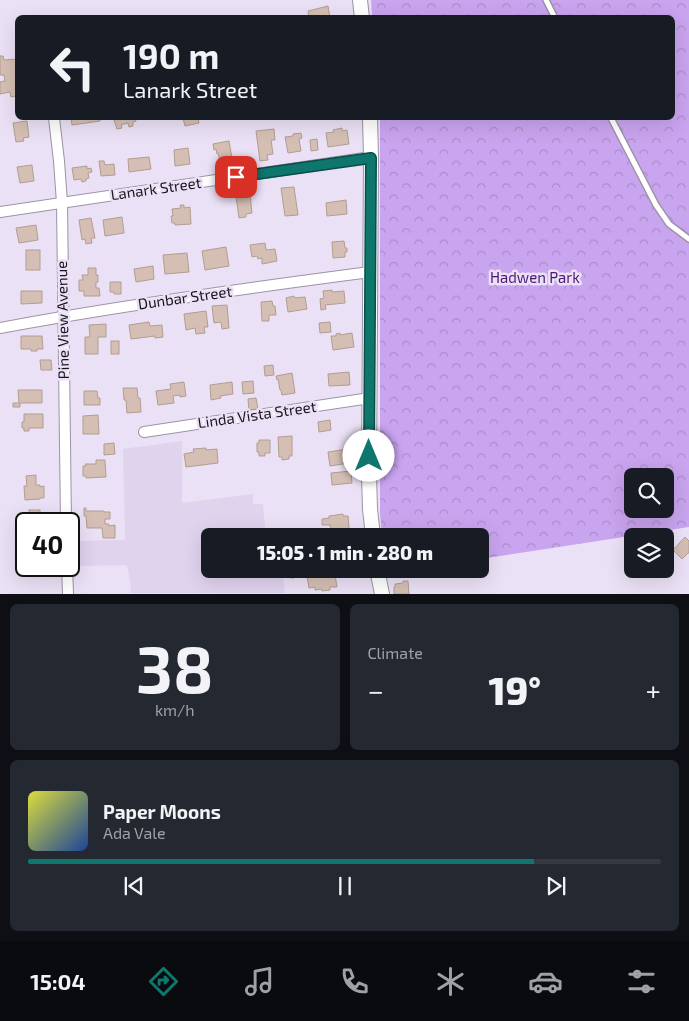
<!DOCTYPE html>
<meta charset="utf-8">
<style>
:root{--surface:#171b24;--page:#242831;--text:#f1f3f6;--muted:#9ea1a6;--line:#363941;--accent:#0f766e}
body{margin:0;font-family:"Exo 2",sans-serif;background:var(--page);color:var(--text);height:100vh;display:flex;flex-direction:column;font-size:19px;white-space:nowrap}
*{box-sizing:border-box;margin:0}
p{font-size:16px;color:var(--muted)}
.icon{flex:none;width:28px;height:28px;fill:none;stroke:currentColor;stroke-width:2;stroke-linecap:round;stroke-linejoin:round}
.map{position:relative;height:594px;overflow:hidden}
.drawer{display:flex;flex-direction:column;gap:10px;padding:10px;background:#0d0f14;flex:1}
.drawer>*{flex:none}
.banner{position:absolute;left:15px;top:15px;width:660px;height:105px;border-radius:8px;box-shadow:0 5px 20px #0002;background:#171b24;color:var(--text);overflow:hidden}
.fabs{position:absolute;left:624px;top:468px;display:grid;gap:10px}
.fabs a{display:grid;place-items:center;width:50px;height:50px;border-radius:8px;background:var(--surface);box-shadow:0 5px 20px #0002;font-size:25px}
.speed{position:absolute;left:15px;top:512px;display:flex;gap:10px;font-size:25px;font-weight:700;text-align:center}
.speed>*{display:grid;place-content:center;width:65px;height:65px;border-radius:50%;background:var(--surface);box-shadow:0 5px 20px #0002;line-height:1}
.speed .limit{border:2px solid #111;border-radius:8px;background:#fff;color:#111}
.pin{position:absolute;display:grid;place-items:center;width:42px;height:42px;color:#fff;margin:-21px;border-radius:10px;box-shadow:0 2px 8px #0006}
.me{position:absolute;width:55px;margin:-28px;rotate:0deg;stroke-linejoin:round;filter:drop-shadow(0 0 4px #0008)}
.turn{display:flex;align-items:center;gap:18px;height:105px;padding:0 25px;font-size:22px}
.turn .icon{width:65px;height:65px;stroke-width:2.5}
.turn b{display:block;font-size:35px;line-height:42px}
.big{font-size:38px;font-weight:800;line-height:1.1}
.drawer .card{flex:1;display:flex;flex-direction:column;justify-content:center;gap:8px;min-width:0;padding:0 18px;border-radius:8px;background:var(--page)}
.drawer .dial{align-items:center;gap:0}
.dial b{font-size:65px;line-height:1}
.song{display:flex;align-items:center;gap:15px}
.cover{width:60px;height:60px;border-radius:8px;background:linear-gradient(135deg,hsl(60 70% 55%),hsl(220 70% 35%))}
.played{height:5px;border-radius:2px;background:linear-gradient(90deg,var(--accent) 80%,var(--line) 80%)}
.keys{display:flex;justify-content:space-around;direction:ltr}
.heat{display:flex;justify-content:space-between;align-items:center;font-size:28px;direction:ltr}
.drawer .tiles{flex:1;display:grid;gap:10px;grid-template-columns:1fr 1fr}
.card:last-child{grid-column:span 2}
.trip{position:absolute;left:201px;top:528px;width:288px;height:50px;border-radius:8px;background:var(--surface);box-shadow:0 5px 20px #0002;font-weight:800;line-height:50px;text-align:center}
.dock{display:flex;height:80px;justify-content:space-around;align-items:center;background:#090b0e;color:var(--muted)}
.dock .icon{width:35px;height:35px}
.dock .current{color:var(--accent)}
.dock b{font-size:22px;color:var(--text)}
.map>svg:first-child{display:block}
</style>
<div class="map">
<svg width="689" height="594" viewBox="0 0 689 594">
<defs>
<pattern id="park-crowns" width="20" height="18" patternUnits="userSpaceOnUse" patternTransform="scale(1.25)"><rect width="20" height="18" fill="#c9a4ef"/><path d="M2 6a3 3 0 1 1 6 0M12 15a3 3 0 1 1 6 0" fill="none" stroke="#ac8ccc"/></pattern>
</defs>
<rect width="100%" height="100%" fill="#ebe1f6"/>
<path fill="#e0d3ee" d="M182 441V503L253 494V504H263L266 536H210V569H268L269 570 282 569 285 593H130L131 587 127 565 79 566V541L125 540 123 449Z"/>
<path fill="url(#park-crowns)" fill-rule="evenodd" d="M371 0H689V527L480 559V536H382L380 513V118H672V18L372 17ZM632 476H665V509H632Z"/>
<g fill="#d5bfb4" stroke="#b29d92">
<path d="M328 6 330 18H309L308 11Z"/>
<path d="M0 56H3L4 60 18 59V91L16 92V96L11 97 10 92 0 94V82L5 81 4 75H0Z"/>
<path d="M71 118H100V121L72 125Z"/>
<path d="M117 118H135L136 121 133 122V126L129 127 128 123 121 125 122 128 117 129 114 120 118 119Z"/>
<path d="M183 118H198L199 123 185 126Z"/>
<path d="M27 121 29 137 23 138 24 141 16 142 13 123Z"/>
<path d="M342 128V131L347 130 349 144 328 147 326 133 334 132 333 130Z"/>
<path d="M274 129 275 140H271L273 154 267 155 268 160 260 161 256 131Z"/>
<path d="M301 133 302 138 299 139 301 151 288 153 285 137 293 136V134Z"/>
<path d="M317 139 318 150 311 151 310 140Z"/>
<path d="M229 141 232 158 226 159 227 164H223L222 161H220L218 153 217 154 216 149 214 150 213 144Z"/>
<path d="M188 148 190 164 175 166 174 150Z"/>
<path d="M149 157 151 169 129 172 128 159Z"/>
<path d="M99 161H104L105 165 114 164 115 175 101 176Z"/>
<path d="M32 165 34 181 20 183 17 167Z"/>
<path d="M87 166V169L91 168 92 172 88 173 89 178 86 179V181L82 182 81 179 74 180 72 168Z"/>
<path d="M294 187 298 215 285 216 281 188Z"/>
<path d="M250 194 252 213 246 214V217L239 218 236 196Z"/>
<path d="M346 200 347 214 327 216 326 203Z"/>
<path d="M180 205H184V208L190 207 191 224 175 225V223H172L171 216H173L172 209 181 208Z"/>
<path d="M122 217 124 233 105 236 103 220Z"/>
<path d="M91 218 95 238H91L92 243 86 244 85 239 82 240 79 220Z"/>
<path d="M36 225 38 240 19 243 16 228Z"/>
<path d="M344 241 345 248H347V252H345V257L333 258 332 242Z"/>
<path d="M265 243 266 250 275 249 277 261 262 264V258L258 259 257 256 252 257 250 245Z"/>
<path d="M226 247 229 266 205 270 202 251Z"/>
<rect x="26" y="250" width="14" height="20"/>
<path d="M187 253 189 272 165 274 163 255Z"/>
<path d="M153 266 154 279 136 282 134 269Z"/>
<path d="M88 268H96V275H98V282H96V288H99L100 296H84V291H79V280H83L82 275H88Z"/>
<path d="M110 282H121V294H114V292H110Z"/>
<path d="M332 290V292L344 291 345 303 325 305 326 309 321 310 320 299 324 298 323 291Z"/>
<path d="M21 291H42V303L21 304Z"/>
<path d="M294 296 295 298 305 297 307 309 288 312 286 298Z"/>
<path d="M272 301 273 306H275L276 315H269V321H262L261 302Z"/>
<path d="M227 305 229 328 222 329 221 322 214 323 212 306Z"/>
<path d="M206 311 208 327H204L205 333 196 334 195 328 186 330 184 314Z"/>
<path d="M149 322 150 326 162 325 163 337 155 338V336L131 339 129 325Z"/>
<path d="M330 322 331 332 320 333 319 323Z"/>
<path d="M106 324V337H98V354H85V337H90L89 325Z"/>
<path d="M340 333V335L352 333 354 347 333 350 331 336H336V334Z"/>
<path d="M21 336H42L43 349H37V351H31V349H21Z"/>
<rect x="111" y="341" width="8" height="13"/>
<path d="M40 360H51L52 370H41Z"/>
<path d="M273 365 274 375 265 376 264 366Z"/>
<path d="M349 372 350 385 329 386 328 374Z"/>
<path d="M292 373 295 393 282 395 281 390H280L278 379 277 380 276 376Z"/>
<path d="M253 381 254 393 243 394 242 382Z"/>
<path d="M184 382 186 396 180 397V395L173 396 174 403 158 405 156 391 171 389 170 384Z"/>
<path d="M232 382 233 394 220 396 221 398 211 400 210 385Z"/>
<path d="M123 388H137L138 398H140L141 412 127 413 126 400H124Z"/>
<path d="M18 390H42V403H20V407H13V403H19Z"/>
<path d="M84 391H97L98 398H100V405H84Z"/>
<path d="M256 398 258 409 249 410 248 399Z"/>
<path d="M24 414H43V428H29V431H24V428H22V422H24Z"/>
<path d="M98 415 99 434H83V416Z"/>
<path d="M330 420 331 430 319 432 318 422Z"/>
<path d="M292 436V456H289V459L282 460V457H279L278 437Z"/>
<path d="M259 440H270V453H265V456H259V452H257V443H259Z"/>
<path d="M114 443 115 454 104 455V444Z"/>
<path d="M206 448V450L217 449 218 463 186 467 184 454 194 452 193 449Z"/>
<path d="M348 449 349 463 330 466 328 452Z"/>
<path d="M96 460H105L106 477 86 478V476H83V466H86L85 464H96Z"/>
<path d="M351 471 352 483 332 485 331 473Z"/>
<path d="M36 475V485H40V487L44 486V498H40V499L25 500 24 486H27L26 476Z"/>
<path d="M84 508H86V511H104V512H110V519H105V524H109V526L115 525V538H103L102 528H87L86 516H84Z"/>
<rect x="29" y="510" width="11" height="11"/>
<path d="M343 514V516H348L349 528 345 529V534H337V531H331L330 525H322V519L329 518V516Z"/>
<path d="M685 537 689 541V553H688L682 559 673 550Z"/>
<path d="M20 557H26V566H45V573L41 574V575L26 576 25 569H21Z"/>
<path d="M291 569 293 570 304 569V575L294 576V578H291L289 570Z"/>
<path d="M306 569H315L316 575 328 573V576L335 575 337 587H330V590L322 591V589L315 590V587L309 588Z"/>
<path d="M403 581H408L409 594H394V587H395V584L403 583Z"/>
</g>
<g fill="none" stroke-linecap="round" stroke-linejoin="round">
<g stroke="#9c93a6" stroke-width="8">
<g id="lane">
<path d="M546 0 555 18"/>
<path d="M611 118 656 205 669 224 689 239"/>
</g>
</g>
<g stroke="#9c93a6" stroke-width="12">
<g id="street">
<path d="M54 118 59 161 62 203 66 524"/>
<path d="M0 212 371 157"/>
<path d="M0 328C123 305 247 288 370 272"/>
<path d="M144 432 370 398"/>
<path d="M67 566 68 594"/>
</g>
</g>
<g stroke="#9c93a6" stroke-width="16">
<g id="secondary">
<path d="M360 0 362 18"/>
<path d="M370 118 371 157 369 475 370 509 373 536"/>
<path d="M377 569 382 594"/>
</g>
</g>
<use href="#lane" stroke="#fff" stroke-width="5"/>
<use href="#street" stroke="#fff" stroke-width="10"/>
<use href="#secondary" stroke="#fff" stroke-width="14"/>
</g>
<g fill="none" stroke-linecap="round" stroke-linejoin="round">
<g stroke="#0a4d48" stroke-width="12">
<path id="route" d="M236 177 371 158 369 456"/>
</g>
<use href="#route" stroke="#0f766e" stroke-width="9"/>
</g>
<g text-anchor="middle" stroke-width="5" stroke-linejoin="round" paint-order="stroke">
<g font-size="15" fill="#17141b" stroke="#ebe1f6">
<text transform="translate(156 189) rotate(-8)" y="5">Lanark Street</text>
<text transform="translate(185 298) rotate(-8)" y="5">Dunbar Street</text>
<text transform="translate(63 320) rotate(-91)" y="5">Pine View Avenue</text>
<text transform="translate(257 415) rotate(-8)" y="5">Linda Vista Street</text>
</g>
<g font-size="15" fill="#4e1775" stroke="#ebe1f6">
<text x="535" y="283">Hadwen Park</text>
</g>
</g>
</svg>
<div class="fabs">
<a><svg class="icon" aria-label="search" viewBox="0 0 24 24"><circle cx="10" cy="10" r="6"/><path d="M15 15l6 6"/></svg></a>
<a><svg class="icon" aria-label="layers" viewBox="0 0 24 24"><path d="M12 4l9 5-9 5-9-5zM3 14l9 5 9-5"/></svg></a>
</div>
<div class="speed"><div class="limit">40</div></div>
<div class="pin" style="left:236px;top:177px;background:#d93025"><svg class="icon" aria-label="arrive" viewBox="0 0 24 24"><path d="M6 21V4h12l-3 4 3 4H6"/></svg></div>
<svg class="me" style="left:369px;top:456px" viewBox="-20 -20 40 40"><circle r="19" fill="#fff"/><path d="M0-13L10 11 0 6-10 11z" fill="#0f766e"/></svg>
<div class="trip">15:05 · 1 min · 280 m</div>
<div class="banner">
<div class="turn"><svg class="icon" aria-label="left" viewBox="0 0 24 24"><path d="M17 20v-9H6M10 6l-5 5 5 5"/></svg><div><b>190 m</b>Lanark Street</div></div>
</div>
</div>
<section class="drawer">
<div class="tiles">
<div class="card dial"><b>38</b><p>km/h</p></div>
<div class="card"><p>Climate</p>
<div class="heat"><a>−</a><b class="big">19°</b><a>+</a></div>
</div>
<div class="card">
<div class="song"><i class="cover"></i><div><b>Paper Moons</b><p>Ada Vale</p></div></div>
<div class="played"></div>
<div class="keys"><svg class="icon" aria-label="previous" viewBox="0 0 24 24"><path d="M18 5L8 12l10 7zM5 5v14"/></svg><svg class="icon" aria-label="pause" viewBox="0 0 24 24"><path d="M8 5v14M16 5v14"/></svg><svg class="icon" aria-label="next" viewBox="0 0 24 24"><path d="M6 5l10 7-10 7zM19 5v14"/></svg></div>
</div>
</div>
</section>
<nav class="dock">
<b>15:04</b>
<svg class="icon current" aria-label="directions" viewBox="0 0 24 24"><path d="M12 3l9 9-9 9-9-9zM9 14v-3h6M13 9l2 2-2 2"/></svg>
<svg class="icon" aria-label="music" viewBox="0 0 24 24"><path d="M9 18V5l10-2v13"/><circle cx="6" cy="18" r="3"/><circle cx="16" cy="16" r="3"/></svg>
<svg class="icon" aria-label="phone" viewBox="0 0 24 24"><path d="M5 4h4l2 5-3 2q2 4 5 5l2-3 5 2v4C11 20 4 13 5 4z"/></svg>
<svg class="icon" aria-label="climate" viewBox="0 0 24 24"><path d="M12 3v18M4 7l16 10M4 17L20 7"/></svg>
<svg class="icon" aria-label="car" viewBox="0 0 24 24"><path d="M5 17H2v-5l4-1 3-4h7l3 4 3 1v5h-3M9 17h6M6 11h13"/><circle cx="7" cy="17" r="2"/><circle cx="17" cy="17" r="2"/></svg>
<svg class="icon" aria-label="filters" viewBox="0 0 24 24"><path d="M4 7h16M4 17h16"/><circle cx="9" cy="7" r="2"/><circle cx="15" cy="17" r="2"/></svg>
</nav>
